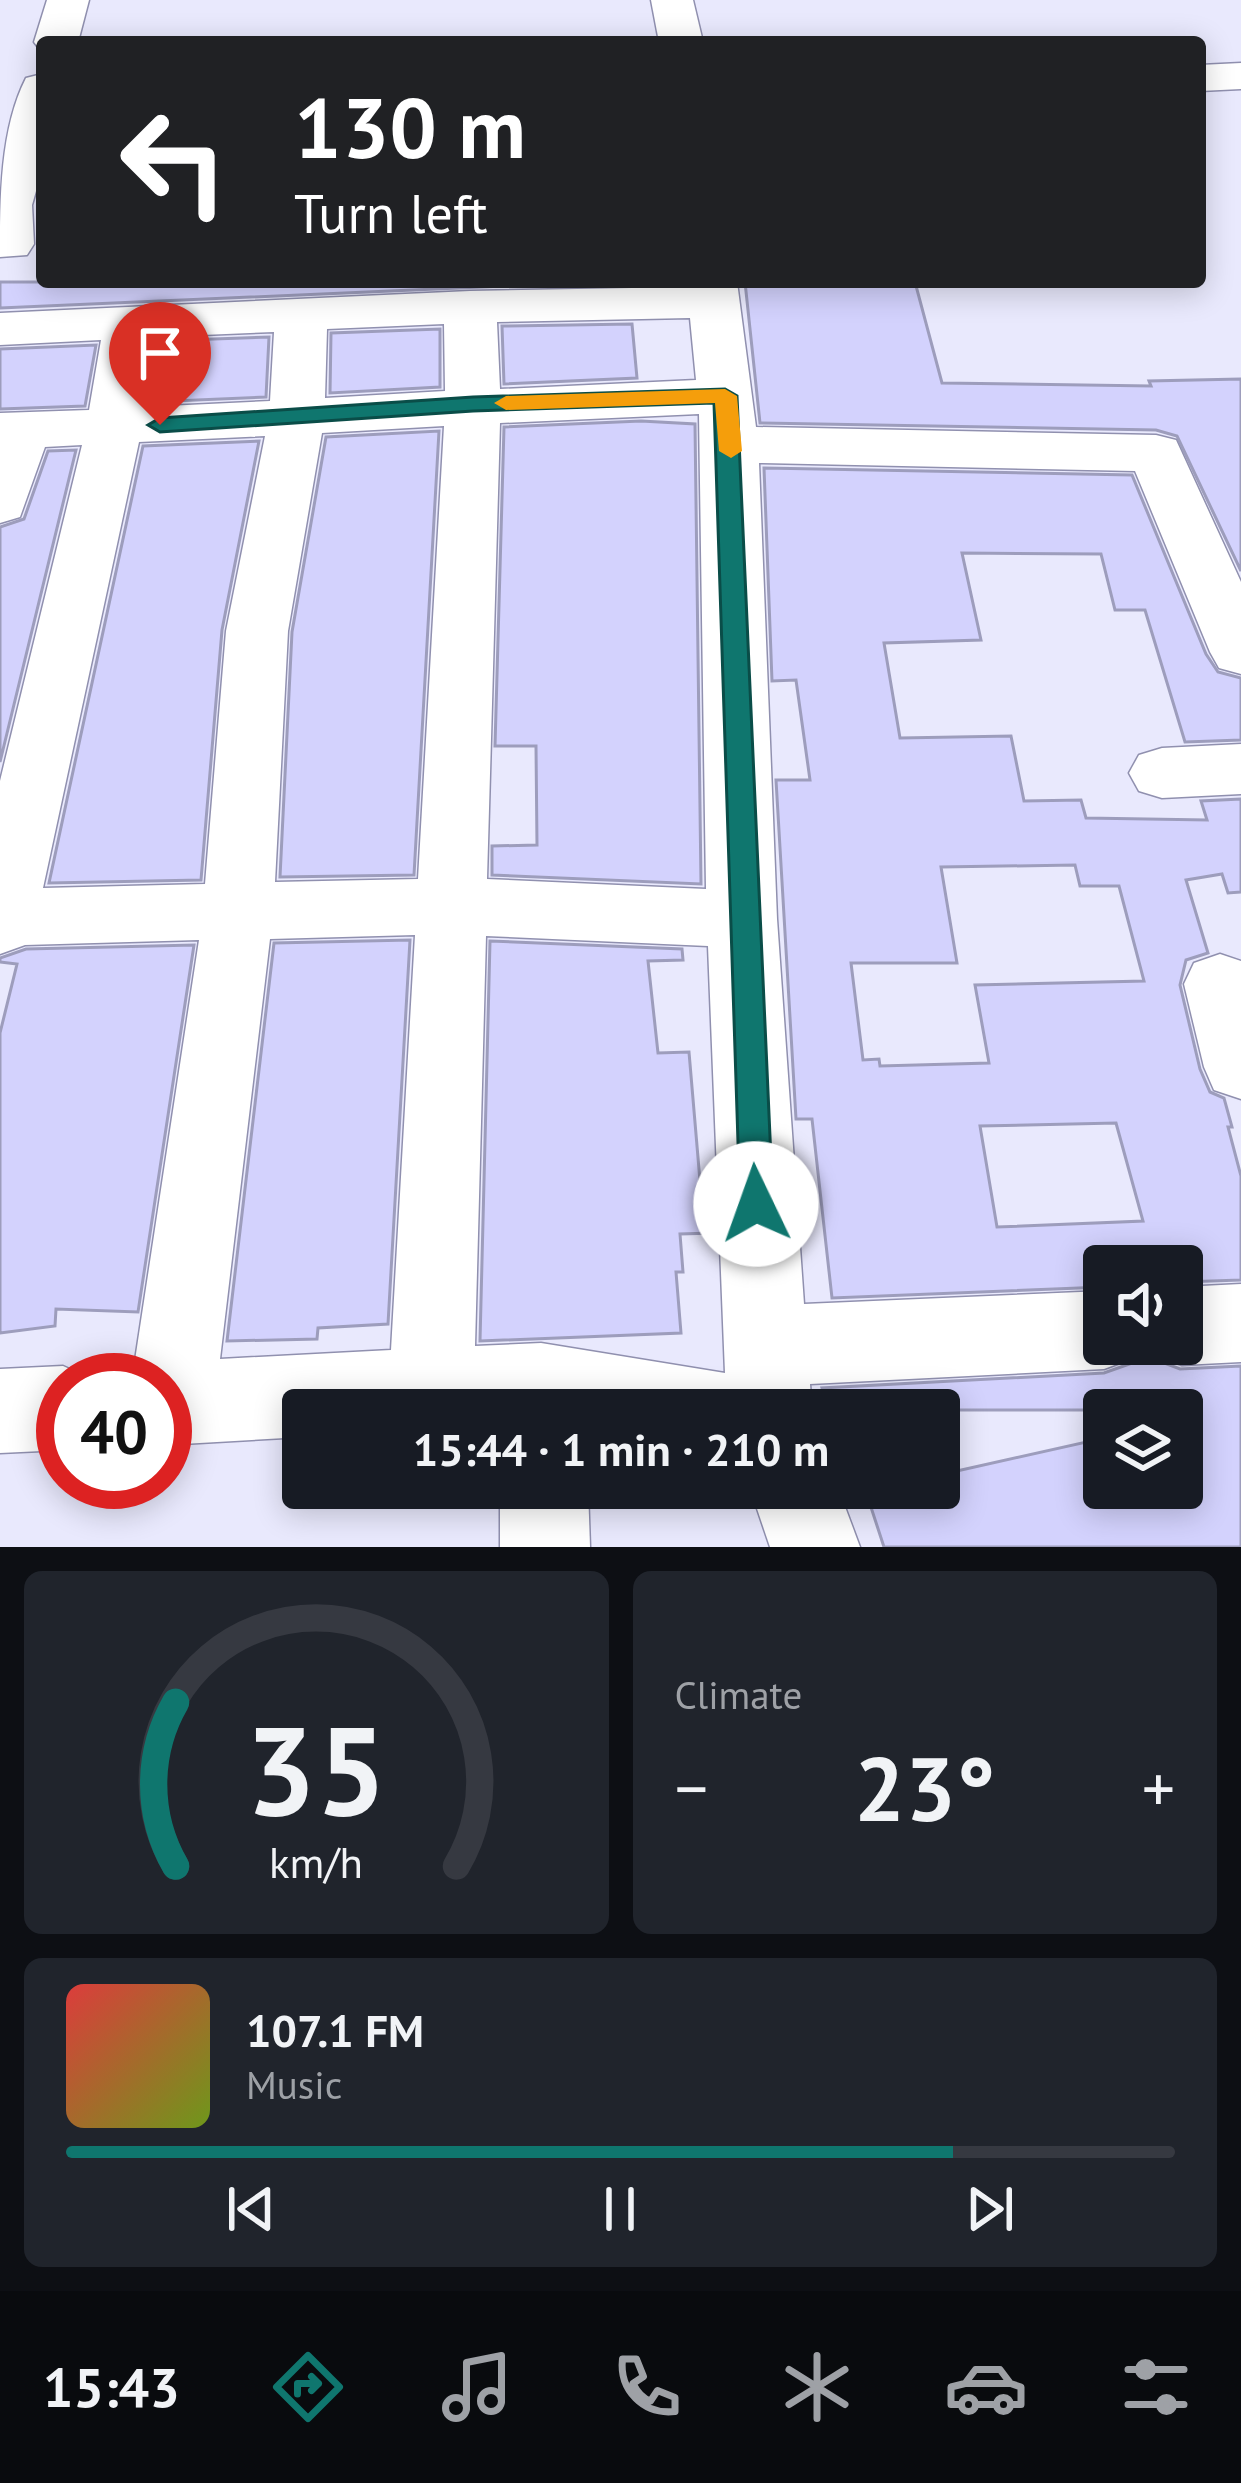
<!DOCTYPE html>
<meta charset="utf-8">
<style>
:root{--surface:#171b24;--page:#20242c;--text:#f1f3f6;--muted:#9ea1a6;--line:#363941;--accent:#0f766e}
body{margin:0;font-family:"PT Sans",sans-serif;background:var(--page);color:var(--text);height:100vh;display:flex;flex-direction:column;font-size:45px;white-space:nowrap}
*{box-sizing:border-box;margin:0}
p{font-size:39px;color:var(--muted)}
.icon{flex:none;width:66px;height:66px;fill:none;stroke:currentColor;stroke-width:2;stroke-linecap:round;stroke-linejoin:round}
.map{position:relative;height:1547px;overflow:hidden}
.sheet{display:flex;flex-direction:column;gap:24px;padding:24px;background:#0d0f14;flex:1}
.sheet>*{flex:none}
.hud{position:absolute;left:36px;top:36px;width:1170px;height:252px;border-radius:12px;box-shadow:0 6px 30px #0003;background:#202124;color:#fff;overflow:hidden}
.controls{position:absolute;left:1083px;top:1245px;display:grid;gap:24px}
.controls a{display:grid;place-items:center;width:120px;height:120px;border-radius:12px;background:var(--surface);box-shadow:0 6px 30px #0003;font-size:60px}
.speed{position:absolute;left:36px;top:1353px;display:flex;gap:24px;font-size:60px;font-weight:700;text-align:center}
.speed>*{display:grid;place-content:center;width:156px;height:156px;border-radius:50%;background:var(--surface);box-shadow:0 6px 30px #0003;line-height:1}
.speed .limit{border:18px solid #d22;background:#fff;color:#111}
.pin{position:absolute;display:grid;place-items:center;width:102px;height:102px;color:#fff;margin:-123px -51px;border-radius:50% 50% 50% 0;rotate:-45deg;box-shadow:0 0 12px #0007}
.pin .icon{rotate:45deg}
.me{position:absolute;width:132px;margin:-66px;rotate:357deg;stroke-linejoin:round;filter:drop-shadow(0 0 9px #0008)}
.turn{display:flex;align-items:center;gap:42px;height:252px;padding:0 60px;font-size:54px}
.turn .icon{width:156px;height:156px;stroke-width:2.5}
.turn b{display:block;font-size:84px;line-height:102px}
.big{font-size:90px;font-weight:600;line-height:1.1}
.sheet .card{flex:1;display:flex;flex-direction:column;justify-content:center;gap:18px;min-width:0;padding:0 42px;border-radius:18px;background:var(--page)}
.sheet .dial{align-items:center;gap:0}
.dial svg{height:312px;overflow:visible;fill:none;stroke:var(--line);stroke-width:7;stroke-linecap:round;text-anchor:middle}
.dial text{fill:var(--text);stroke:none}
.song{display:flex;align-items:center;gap:36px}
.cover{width:144px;height:144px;border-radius:18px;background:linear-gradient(135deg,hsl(0 70% 55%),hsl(80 70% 35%))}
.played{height:12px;border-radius:6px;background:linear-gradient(90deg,var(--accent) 80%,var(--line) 80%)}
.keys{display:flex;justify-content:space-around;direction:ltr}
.heat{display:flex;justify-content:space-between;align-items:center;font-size:66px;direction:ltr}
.sheet .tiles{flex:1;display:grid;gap:24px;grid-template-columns:1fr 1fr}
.card:last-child{grid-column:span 2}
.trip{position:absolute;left:282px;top:1389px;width:678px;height:120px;border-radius:12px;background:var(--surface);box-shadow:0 6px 30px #0003;font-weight:600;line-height:120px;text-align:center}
.dock{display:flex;height:192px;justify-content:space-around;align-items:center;background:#090b0e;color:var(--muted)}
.dock .icon{width:84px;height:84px}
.dock .selected{color:var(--accent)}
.dock b{font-size:54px;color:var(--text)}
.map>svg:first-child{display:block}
</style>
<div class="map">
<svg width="1241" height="1547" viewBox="0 0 1241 1547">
<rect width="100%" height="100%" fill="#e9e9fd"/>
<g fill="#d3d2fd" stroke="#9d9dbc" stroke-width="3" fill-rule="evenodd">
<path d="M0 282H503V286L0 308Z"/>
<path d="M745 282H915L942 383 1151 386 1149 381 1241 379V571L1177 436 1156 430 760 423Z"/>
<path d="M632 324 637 378 504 384 502 326Z"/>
<path d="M440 329V387L330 393 331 333Z"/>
<path d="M269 337 266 397 150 402 158 341Z"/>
<path d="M96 345 85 406 0 409V349Z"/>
<path d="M641 421 695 424 701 884 492 875V846L537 845 536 746H495L504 427Z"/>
<path d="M439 431 414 875 280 877 292 632 326 437Z"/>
<path d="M259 441 222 630 201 880 49 883 143 446Z"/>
<path d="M76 450 0 762V527L24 519 48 451Z"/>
<path d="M764 468 1132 475 1206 654 1218 672 1241 678V740L1185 742 1145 610H1115L1101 554 962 553 981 640 884 643 900 738 1011 736 1024 801 1081 800 1086 818 1207 820 1201 801 1241 799V892L1228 893 1222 874 1186 880 1208 953 1186 960 1180 985 1200 1069 1210 1092 1224 1098 1232 1127H1228L1241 1176V1280L1182 1282V1266H1104V1287L832 1298 812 1119H796L776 780H810L796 680 772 681ZM1075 865 1080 886H1119L1144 981 975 985 989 1063 880 1066 879 1059 863 1060 851 963H957L941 867ZM1116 1123 1143 1221 997 1227 980 1126Z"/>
<path d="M410 940 388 1324 318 1328 317 1339 227 1341 274 943Z"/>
<path d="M490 941 682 949 683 960 648 961 658 1053 689 1052 700 1181 709 1180 713 1233 680 1234 683 1272H676L681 1333 480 1341Z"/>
<path d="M194 945 138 1312 56 1309 55 1326 0 1333V1033L17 964 0 962V958L26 949Z"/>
<path d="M1143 1344 1151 1358 1180 1369 1241 1366V1547H884L866 1492 939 1488V1475L1104 1438V1488H1182V1410H829L822 1388 1104 1373 1135 1362Z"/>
</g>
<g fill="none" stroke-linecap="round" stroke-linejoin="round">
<g stroke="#9090af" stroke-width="3">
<g id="minor">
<path d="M47 0H89L78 42H42L41 51 34 42Z"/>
<path d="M651 0H693L703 42H659Z"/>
<path d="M1241 63V89L1200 91V65Z"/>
<path d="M42 74V170L32 205 34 244 27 255 0 257C0 199 0 129 26 78Z"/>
<path d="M687 282H737L756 427 1156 435 1176 440 1241 582V674L1219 668 1210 652 1135 471 759 463 777 919 804 1304 1104 1291V1344H1139L1133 1358 1104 1369 810 1384 812 1410H303V1437L165 1445V1380H132L199 940 25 945 0 954V781L82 445 45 447 20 517 0 523V413L89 410 101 340 0 345V313L470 291 687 287ZM690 318 696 380 500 389 497 322ZM444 324 445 391 325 398 327 329ZM274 332 270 401 145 407 154 337ZM699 414 706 889 487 879 500 423ZM444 426 418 879 275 882 288 631 322 433ZM265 436 226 631 205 884 43 888 139 442ZM415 935 391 1350 220 1359 270 939ZM486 936 708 946 725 1373 541 1343 475 1346Z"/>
<path d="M1241 744V794L1162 798 1139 791 1129 773 1139 755 1162 748Z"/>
<path d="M1220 954 1241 961V1099L1214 1090 1204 1067 1184 984 1194 963Z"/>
<path d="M1241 1284V1362L1182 1365 1153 1354 1148 1344H1182V1287Z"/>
<path d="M63 1366 94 1380H63V1450L0 1453V1369Z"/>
<path d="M500 1488H588L590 1547H500Z"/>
<path d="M750 1488H838L860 1547H770Z"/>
</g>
</g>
<use href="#minor" fill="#fff" fill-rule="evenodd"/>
</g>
<path fill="#0f766e" stroke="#0a4d48" stroke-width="3" d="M725 389 737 396 773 1204 768 1215 756 1219 745 1215 740 1204 714 403 473 411 160 432 148 425 160 418 473 397Z"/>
<path fill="#f59e0b" d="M725 389 737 396 742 451 731 458 719 451 715 403 506 410 494 403 506 396Z"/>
</svg>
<div class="controls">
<a><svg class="icon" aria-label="sound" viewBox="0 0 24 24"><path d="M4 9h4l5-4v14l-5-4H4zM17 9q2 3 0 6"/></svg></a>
<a><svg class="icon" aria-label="layers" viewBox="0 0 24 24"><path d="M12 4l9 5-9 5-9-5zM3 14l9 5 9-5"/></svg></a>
</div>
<div class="speed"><div class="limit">40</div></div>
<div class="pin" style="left:160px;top:425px;background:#d93025"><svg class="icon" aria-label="arrive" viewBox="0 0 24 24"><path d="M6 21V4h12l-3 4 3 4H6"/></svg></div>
<svg class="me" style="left:756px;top:1204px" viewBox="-20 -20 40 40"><circle r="19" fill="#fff"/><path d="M0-13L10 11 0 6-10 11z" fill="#0f766e"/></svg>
<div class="trip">15:44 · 1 min · 210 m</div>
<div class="hud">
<div class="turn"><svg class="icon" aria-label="left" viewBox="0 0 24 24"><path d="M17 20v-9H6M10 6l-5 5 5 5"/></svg><div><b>130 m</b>Turn left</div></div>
</div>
</div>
<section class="sheet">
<div class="tiles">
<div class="card dial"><svg viewBox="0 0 100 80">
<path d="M14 69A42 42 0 1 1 86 69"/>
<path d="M14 69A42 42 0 0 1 14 27" stroke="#0f766e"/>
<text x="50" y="56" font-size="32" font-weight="700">35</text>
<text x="50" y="72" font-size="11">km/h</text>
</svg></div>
<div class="card"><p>Climate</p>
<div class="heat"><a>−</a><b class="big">23°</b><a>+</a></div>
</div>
<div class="card">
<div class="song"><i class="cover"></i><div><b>107.1 FM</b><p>Music</p></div></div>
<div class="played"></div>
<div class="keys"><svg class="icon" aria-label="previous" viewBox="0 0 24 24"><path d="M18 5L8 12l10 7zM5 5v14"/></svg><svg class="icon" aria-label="pause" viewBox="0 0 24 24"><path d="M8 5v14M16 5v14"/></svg><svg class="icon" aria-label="next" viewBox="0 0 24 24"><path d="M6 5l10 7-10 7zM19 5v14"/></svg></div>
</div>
</div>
</section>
<nav class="dock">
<b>15:43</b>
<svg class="icon selected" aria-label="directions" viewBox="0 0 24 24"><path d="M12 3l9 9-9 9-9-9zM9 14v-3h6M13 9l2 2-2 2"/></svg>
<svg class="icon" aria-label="music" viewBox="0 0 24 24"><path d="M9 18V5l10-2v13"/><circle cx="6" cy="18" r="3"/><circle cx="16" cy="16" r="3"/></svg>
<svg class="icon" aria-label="phone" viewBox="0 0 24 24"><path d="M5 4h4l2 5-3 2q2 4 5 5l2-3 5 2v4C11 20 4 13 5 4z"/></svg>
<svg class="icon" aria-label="climate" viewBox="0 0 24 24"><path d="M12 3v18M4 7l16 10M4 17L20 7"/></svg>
<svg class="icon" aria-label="car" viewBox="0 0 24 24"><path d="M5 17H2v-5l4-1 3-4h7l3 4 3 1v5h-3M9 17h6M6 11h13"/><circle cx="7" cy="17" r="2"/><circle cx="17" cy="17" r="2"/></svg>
<svg class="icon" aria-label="filters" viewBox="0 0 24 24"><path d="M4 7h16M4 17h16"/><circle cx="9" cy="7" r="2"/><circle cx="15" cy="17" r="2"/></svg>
</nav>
